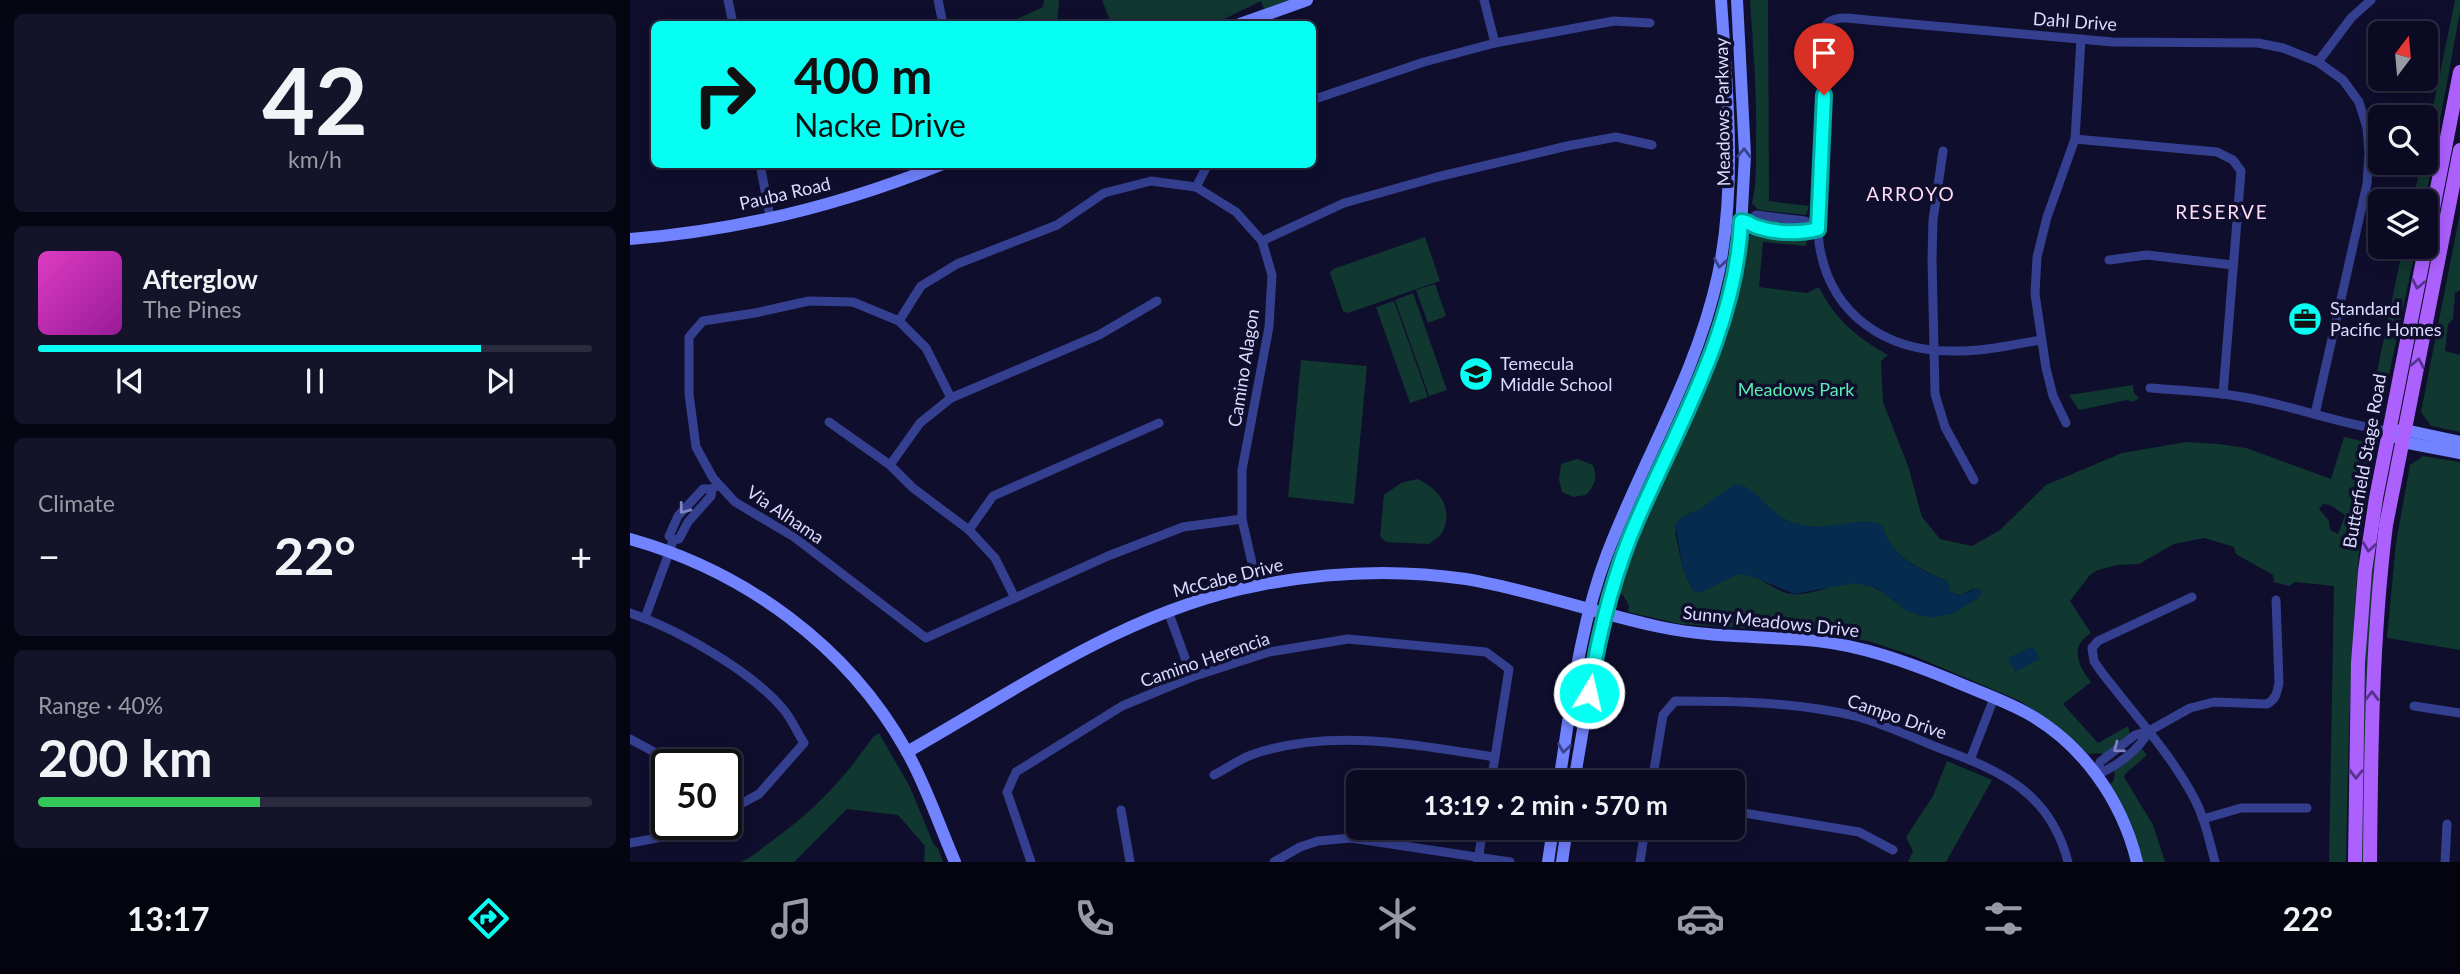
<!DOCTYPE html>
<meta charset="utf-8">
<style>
:root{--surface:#0b0a22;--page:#14132a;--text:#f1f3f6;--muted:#9a9aa5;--line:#2b2b40;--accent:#06fff2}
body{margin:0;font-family:Lato,sans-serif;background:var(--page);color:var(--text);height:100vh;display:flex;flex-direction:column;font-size:26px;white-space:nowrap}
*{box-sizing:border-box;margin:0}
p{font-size:23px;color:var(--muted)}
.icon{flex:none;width:38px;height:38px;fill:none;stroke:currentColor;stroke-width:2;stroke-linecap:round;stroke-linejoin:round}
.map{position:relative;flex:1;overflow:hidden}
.sheet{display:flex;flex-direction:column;gap:14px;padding:14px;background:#060613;width:630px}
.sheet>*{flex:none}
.guide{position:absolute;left:21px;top:21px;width:665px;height:147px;border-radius:10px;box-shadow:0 4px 18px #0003,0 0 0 2px var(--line);background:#06fff2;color:#111;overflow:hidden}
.needle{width:46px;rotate:16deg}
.buttons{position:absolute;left:1738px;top:21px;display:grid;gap:14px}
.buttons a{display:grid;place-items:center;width:70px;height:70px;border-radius:10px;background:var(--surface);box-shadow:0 4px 18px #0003,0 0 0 2px var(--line);font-size:35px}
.speed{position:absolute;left:21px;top:749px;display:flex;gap:14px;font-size:35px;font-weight:700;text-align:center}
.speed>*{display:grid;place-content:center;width:91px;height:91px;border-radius:50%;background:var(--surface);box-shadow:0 4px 18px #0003,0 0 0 2px var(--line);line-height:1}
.speed .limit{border:4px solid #111;border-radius:10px;background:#fff;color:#111}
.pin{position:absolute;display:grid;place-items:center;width:60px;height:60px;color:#fff;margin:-72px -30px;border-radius:50% 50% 50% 0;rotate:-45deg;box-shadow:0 0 7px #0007}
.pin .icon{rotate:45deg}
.me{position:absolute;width:77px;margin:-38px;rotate:9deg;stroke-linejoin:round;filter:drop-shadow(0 0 5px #0008)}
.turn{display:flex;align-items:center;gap:24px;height:147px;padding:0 28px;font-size:32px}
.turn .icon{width:91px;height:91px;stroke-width:2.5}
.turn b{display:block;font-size:49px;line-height:60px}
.big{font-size:52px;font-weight:700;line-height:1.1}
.sheet .widget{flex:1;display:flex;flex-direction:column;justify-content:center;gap:10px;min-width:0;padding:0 24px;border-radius:10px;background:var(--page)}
.sheet .dial{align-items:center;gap:0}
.dial b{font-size:91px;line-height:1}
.song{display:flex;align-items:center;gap:21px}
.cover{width:84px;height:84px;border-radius:10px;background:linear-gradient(135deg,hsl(310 70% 55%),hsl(300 70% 35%))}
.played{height:7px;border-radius:4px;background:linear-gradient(90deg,var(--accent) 80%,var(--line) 80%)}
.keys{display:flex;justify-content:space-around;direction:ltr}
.heat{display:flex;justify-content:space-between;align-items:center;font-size:38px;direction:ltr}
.charge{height:10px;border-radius:5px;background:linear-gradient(90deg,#34c759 40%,var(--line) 0)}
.trip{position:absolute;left:716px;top:770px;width:399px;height:70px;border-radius:10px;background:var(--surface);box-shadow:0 4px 18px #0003,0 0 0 2px var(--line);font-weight:700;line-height:70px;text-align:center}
.dock{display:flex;height:112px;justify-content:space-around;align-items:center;background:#04040e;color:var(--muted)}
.dock .icon{width:49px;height:49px}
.dock .selected{color:var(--accent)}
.dock b{font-size:32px;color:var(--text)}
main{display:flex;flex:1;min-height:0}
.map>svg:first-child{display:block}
</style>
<main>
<section class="sheet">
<div class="widget dial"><b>42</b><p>km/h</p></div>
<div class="widget">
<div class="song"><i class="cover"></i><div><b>Afterglow</b><p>The Pines</p></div></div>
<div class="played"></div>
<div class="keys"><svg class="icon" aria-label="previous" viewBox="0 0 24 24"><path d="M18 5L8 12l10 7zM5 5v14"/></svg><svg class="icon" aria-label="pause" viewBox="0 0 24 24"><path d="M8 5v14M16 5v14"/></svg><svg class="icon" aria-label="next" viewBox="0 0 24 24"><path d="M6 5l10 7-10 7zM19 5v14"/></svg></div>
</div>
<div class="widget"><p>Climate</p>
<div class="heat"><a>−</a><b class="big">22°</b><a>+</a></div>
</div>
<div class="widget"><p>Range · 40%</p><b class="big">200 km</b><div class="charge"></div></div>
</section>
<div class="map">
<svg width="1830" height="862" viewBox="0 0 1830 862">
<rect width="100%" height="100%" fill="#0f0e2d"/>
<g fill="#103730" fill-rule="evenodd">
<path d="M414 0H429L427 24H389L387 19 413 7Z"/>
<path d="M472 0H659L634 9 631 1 584 24H481Z"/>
<path d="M1120 0H1138L1139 201 1179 206 1176 215 1128 210 1122 203C1127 181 1126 160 1126 138 1127 91 1123 46 1120 0Z"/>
<path d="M1825 0H1830V12L1795 201H1783L1791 163H1796V141Z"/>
<path d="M1830 213V290L1825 293 1823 319 1818 324 1815 351 1830 355V432L1801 426 1791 412Z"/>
<path d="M1126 232 1177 237 1176 246 1133 242 1129 287 1177 293 1189 287C1205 320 1228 338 1258 355L1251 361 1253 402 1278 466 1292 517 1310 539 1342 546 1370 530 1416 485 1492 453 1556 442 1588 444 1616 448 1701 479 1714 437 1736 442 1743 454C1725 490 1733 514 1729 553 1720 656 1718 758 1716 862H1699L1704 586 1665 582 1659 586 1644 582 1643 575 1606 554 1604 547 1574 538 1544 544 1509 564 1487 565 1468 570 1460 575 1440 601 1461 633C1439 646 1448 666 1461 682L1433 704 1468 743 1498 726 1500 734 1473 755 1470 753 1458 754 1425 724 1390 701 1284 656 1238 641 1190 633 1050 624 998 612 999 606 993 595 989 594 1002 555 1097 336 1110 285 1117 240 1119 236ZM1134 504 1146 514 1160 522 1177 527H1203L1255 538C1269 560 1294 571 1317 581L1320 592 1331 595 1343 589 1349 597C1316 618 1296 626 1263 600 1252 591 1240 583 1225 583 1204 582 1183 596 1162 594 1143 592 1127 571 1107 575 1091 578 1079 592 1063 591L1053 569 1045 532 1059 513ZM1693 504 1700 505 1715 515 1708 534 1700 530 1699 521 1689 509Z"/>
<path d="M795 237 810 281 718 313 713 311 700 273 703 269Z"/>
<path d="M1773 247H1786L1753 403 1745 410H1739Z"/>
<path d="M805 284 816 316 798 323 786 290Z"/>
<path d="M783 293 817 390 799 396 765 300Z"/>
<path d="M764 301 798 397 780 403 746 307Z"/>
<path d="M671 360 737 366 724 504 658 497Z"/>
<path d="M1503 385 1504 393 1509 398 1503 402 1497 400 1449 410 1439 395Z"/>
<path d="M1793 456 1830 462V650L1757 638 1766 543 1780 465Z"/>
<path d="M1762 457 1736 862H1730L1737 603Z"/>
<path d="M947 459 963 465C968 479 965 484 956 495L943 497 932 492 929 480 931 464Z"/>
<path d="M787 479C808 487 825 509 812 533 809 537 803 541 799 544L756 542 750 536 754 495 771 483Z"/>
<path d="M249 733 280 787 304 845 308 848 313 862H294L295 846 268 815 217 809 164 862H111C122 857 132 848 142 841 187 808 211 782 243 737Z"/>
<path d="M1511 748 1517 755 1495 774 1494 777 1523 825 1535 862H1513L1501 823 1479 784 1483 782 1485 773 1483 770Z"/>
<path d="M1317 761 1362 780 1316 862H1278L1283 851 1276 837 1303 796Z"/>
</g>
<g fill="#052b4f">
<path d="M1105 484C1126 485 1139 514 1161 522 1194 534 1220 517 1247 523L1253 527C1260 557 1291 570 1317 581L1320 592 1331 595 1348 588 1352 591 1349 597 1324 613 1302 618 1279 612 1247 588 1224 583 1164 594 1126 578 1116 575H1106L1072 592 1067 593 1063 591 1053 569 1045 524 1053 516 1068 510Z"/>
<path d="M1403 646 1410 659 1385 672 1378 658Z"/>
</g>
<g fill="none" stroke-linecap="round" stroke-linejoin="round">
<g stroke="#343f90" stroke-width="9">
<path d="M98 0 103 24"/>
<path d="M308 0 313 24"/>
<path d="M854 0 865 43"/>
<path d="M1688 62 1721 18 1741 0"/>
<path d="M682 100 794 62 865 43 984 21 1020 23"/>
<path d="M1445 139 1587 152 1603 160 1611 171 1593 394"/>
<path d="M1313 151 1303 220 1302 259 1305 394 1315 427 1344 480"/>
<path d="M130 164 140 217"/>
<path d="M566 187 578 164"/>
<path d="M1095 219C1126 223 1156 237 1188 229"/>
<path d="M1118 221 1126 215 1175 221 1188 229"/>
<path d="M632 241 714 203 807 177 937 146 986 137 1022 145"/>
<path d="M1479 260 1517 255 1603 265"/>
<path d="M269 321 291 286 327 264 427 225 474 193 521 181 566 187 606 212 632 241 642 275 639 327 612 470V519L627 585"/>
<path d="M1411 340C1381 345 1351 352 1321 351 1256 351 1202 315 1190 249 1185 221 1190 188 1191 159 1193 122 1194 84 1196 47L1193 28C1203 13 1221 19 1237 20L1483 42 1628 43 1653 48 1688 62 1713 80 1729 102 1737 128 1739 153 1737 184 1685 414"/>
<path d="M1520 388C1556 391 1592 392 1628 400 1672 409 1715 425 1759 431"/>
<path d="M321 398 296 348 269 321 223 302 179 301 125 313 73 321 59 337V394L66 447 83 478 105 502 164 537 296 638 478 556 553 527 612 519"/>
<path d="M199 422 260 465 283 488 339 530 365 558 385 598"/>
<path d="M1436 423 1423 396 1416 368 1405 294 1407 257 1417 217 1445 139 1451 39"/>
<path d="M260 465 290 423 321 398 469 335 527 301"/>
<path d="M339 530 363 496 529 423"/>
<path d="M43 540 49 539 58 522 81 496 82 489 86 486"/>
<path d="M1562 597 1468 641 1462 648 1464 661 1470 670C1501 711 1538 750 1563 796 1574 816 1579 839 1585 862"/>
<path d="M538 611 562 677"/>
<path d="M0 613C47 629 122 671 154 710 162 720 167 732 174 743L129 794 96 812"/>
<path d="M15 618 40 550 43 540 39 536 48 516 73 489H82"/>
<path d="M1784 706 1830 713"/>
<path d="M0 739 48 765"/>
<path d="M1340 760 1364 698"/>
<path d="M1468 774 1470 762 1505 735 1519 731 1560 708 1584 702 1637 704C1646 699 1647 693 1649 683L1646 600"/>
<path d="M1468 774C1487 766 1509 750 1519 731"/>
<path d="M584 775C596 769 608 760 621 755 700 727 785 745 865 757"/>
<path d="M1022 782 1033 715 1045 701C1104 701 1166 702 1225 716 1254 724 1282 737 1309 748 1371 771 1420 792 1438 862"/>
<path d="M491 810 500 862"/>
<path d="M1102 811 1229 832 1263 850"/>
<path d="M1573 819 1611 808H1677"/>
<path d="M0 843 54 833 72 824"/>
<path d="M848 861 853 828"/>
<path d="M401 862 377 792 386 772 492 706 562 677 639 652 718 639 856 652 879 669 861 782"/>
<path d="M644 862 670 847 688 841 721 838 880 862"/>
<path d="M1010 862 1015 828"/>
<path d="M1815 862 1817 824"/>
</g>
<g stroke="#7183ff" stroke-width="12">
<path d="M610 24 677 0"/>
<path d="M0 239C106 231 214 204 313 164"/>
<path d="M1765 431 1775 430 1830 442"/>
<path d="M1765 436 1773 442 1830 453"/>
<path d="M0 539C114 571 217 645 276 750 296 785 309 825 325 862"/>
<path d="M277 752C390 688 500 609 630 585 697 572 768 569 836 579 901 590 965 613 1030 627 1081 638 1135 636 1187 641 1233 646 1277 662 1319 679 1344 690 1371 699 1395 712 1452 743 1492 800 1507 862"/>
<path d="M929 782C941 706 949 627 977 554 1013 459 1066 376 1088 275 1107 186 1097 89 1091 0"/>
<path d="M944 782 969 635 990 563 1008 518 1063 403 1082 351 1103 278 1111 227 1115 155 1107 0"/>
<path d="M918 862 923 828"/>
<path d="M932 862 937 828"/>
</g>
<g stroke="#ac61ff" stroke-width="14">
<path d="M1725 862 1728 663 1735 571 1746 498 1830 72"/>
<path d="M1740 862C1741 749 1742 637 1756 525L1830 150"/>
</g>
</g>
<defs><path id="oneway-chevron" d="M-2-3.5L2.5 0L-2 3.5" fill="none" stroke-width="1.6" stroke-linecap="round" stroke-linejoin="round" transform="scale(1.75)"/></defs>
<g stroke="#3b438c">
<use href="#oneway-chevron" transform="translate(1114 153) rotate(-89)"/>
<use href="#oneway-chevron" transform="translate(1090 263) rotate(100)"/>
<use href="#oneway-chevron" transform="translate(934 748) rotate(98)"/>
</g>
<g stroke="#56338c">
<use href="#oneway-chevron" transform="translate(1788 284) rotate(101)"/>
<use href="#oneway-chevron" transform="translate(1788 363) rotate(-79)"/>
<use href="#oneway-chevron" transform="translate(1739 547) rotate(98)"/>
<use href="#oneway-chevron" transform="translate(1742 696) rotate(-89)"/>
<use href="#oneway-chevron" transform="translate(1726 774) rotate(91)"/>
</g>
<g stroke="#7f85c2">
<use href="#oneway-chevron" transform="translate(54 509) rotate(127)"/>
<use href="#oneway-chevron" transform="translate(1488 748) rotate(143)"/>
</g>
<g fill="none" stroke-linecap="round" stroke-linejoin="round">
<g stroke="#04a69d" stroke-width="18">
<path id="route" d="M959 693C969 632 983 574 1008 518 1050 422 1106 328 1111 221 1118 221 1120 225 1127 227 1145 233 1170 234 1188 229L1194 95"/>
</g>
<use href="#route" stroke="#06fff2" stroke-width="12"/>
</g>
<defs>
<g id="office-disc" transform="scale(1.75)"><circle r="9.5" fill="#06fff2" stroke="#0f0e2d"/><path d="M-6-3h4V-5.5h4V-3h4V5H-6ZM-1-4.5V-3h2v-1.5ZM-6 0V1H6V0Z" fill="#111"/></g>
<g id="school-disc" transform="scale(1.75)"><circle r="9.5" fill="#06fff2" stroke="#0f0e2d"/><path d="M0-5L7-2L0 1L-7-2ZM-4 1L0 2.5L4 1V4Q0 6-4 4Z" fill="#111"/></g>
</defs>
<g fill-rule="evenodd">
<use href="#office-disc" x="1675" y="319"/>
<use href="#school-disc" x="846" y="374"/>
</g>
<g text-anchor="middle" stroke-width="7" stroke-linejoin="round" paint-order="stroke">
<g font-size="18" fill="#dadbff" stroke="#0f0e2d">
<text transform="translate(1445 22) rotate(4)" y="6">Dahl Drive</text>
<text transform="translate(1093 112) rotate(-91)" y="6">Meadows Parkway</text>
<text transform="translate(155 194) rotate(-13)" y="6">Pauba Road</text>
<text transform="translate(614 368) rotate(-81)" y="6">Camino Alagon</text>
<text transform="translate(1735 461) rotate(-80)" y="6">Butterfield Stage Road</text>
<text transform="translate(155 515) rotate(34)" y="6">Via Alhama</text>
<text transform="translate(598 578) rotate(-14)" y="6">McCabe Drive</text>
<text transform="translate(1141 622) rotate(6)" y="6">Sunny Meadows Drive</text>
<text transform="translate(575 660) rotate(-19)" y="6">Camino Herencia</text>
<text transform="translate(1267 717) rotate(19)" y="6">Campo Drive</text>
</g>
<g font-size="18" fill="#dadbff" stroke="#0f0e2d" text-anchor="start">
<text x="1700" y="315">Standard<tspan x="1700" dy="21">Pacific Homes</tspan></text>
<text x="870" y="370">Temecula<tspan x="870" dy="21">Middle School</tspan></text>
</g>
<g font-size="18" fill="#58edb1" stroke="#0f0e2d">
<text x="1166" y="396">Meadows Park</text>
</g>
<g font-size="19" letter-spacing="2" fill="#ffdcf8" stroke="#0f0e2d">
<text x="1281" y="201">ARROYO</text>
<text x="1592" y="219">RESERVE</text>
</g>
</g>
</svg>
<div class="buttons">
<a><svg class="needle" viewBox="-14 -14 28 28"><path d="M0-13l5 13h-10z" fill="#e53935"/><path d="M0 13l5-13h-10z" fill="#9a9aa5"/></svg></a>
<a><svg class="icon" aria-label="search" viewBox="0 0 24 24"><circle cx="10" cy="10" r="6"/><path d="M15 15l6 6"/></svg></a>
<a><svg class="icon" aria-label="layers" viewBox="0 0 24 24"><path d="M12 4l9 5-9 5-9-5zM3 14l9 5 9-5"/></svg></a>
</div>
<div class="speed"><div class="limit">50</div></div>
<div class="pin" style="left:1194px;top:95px;background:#d93025"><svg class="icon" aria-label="arrive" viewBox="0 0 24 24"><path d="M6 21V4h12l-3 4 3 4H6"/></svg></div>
<svg class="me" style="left:959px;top:693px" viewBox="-20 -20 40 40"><circle r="17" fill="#06fff2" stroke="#fff" stroke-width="3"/><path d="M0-11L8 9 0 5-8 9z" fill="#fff"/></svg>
<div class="trip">13:19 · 2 min · 570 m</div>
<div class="guide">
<div class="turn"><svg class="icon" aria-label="right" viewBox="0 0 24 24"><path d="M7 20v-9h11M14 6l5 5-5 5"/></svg><div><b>400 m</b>Nacke Drive</div></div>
</div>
</div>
</main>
<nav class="dock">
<b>13:17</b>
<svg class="icon selected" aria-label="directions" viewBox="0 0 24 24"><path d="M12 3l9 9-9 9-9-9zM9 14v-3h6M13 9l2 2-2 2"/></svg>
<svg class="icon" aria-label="music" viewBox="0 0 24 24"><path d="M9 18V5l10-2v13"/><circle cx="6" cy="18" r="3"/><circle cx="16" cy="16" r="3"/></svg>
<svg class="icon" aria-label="phone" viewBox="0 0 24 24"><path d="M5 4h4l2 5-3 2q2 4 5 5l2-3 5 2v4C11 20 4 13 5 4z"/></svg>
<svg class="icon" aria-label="climate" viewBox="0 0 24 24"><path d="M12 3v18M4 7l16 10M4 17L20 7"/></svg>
<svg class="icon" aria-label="car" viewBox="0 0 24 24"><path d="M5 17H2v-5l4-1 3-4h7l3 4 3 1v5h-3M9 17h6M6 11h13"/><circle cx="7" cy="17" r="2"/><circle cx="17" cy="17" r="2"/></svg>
<svg class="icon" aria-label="filters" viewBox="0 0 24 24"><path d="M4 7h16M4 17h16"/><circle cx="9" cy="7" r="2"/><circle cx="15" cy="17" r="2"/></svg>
<b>22°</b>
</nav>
